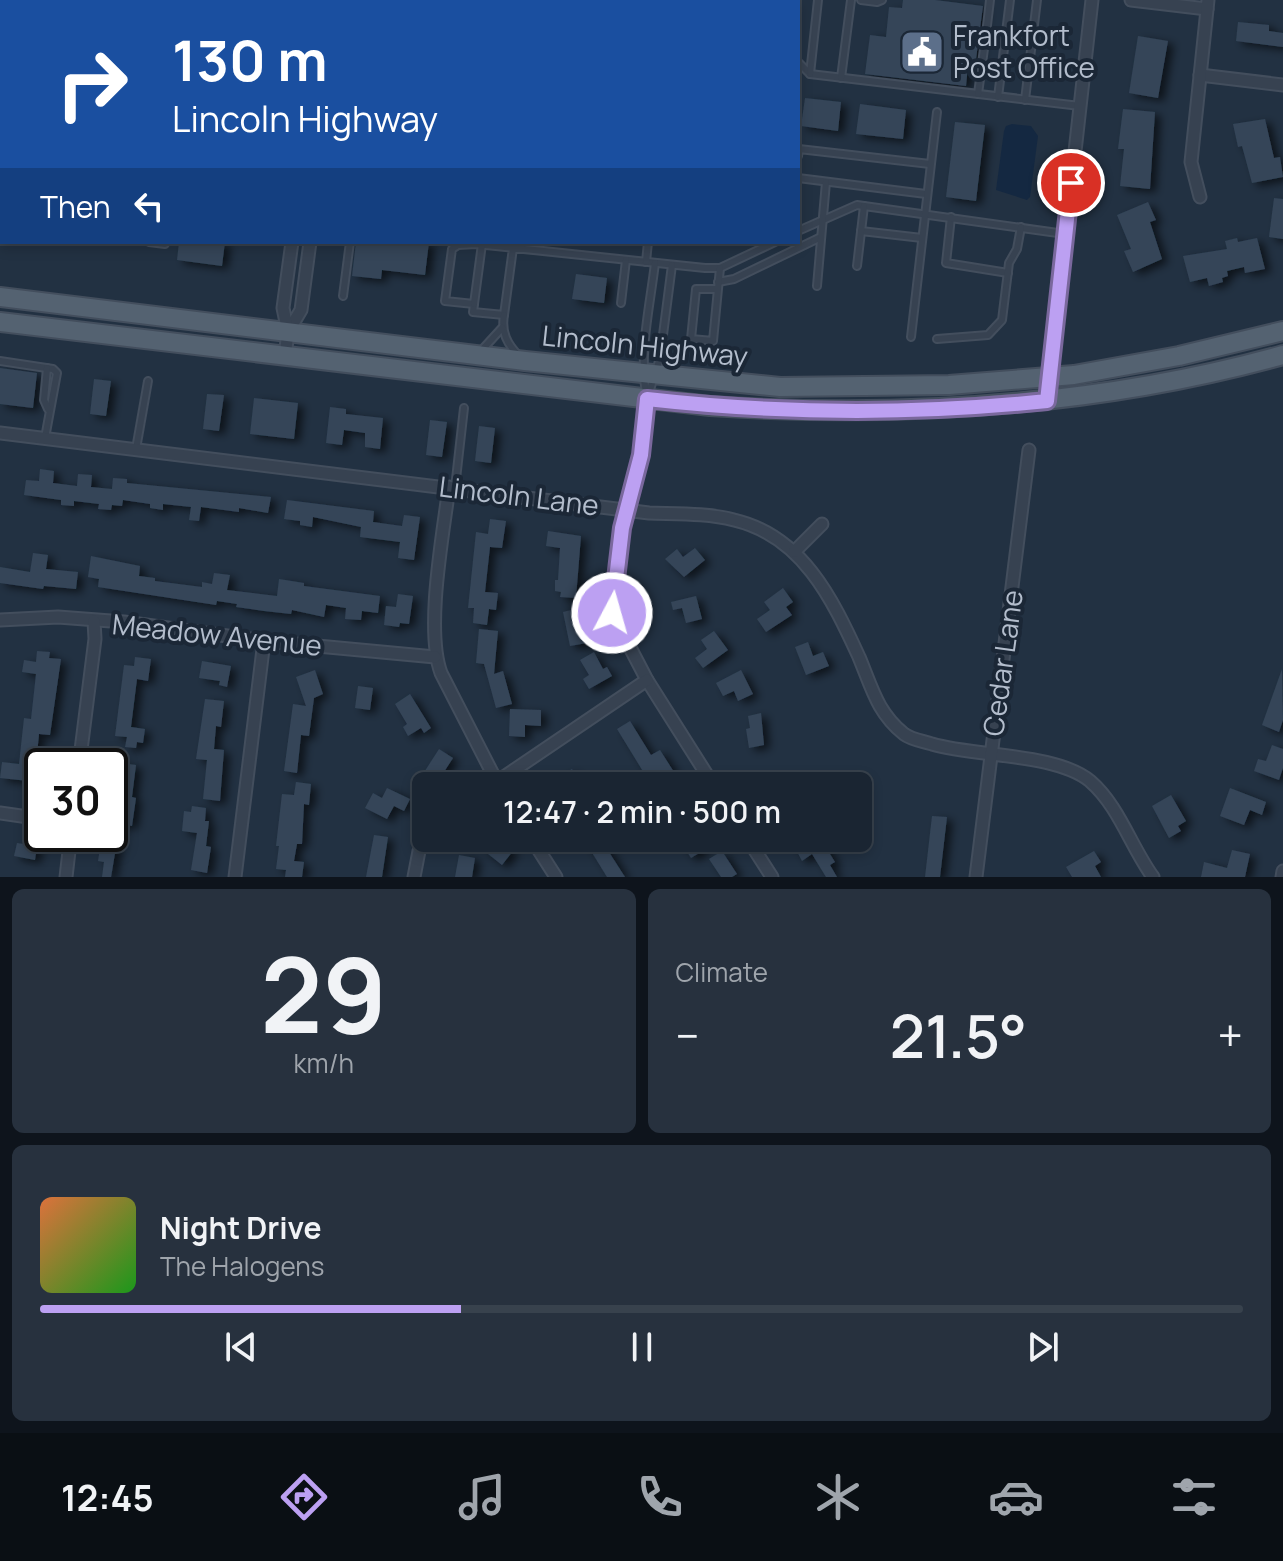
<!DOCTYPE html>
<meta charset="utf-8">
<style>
:root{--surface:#1a2532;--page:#27313e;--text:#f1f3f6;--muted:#9fa5ac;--line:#38424d;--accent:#bca0f2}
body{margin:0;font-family:Manrope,sans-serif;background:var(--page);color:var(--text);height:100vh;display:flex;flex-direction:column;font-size:30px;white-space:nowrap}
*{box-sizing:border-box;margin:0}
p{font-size:26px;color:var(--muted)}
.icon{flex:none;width:44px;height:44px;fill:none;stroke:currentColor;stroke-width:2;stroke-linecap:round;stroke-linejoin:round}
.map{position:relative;height:877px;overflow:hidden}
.panel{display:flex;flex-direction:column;gap:12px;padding:12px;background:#0e141c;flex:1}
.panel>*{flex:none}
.top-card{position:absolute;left:0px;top:0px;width:800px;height:244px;box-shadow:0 4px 12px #0003,0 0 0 2px var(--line);background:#1a4fa0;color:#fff;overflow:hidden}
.speed{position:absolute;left:24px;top:748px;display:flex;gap:16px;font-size:40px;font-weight:700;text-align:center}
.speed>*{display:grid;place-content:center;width:104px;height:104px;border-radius:50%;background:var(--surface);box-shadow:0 4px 12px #0003,0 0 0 2px var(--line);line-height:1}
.speed .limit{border:4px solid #111;border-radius:12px;background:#fff;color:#111}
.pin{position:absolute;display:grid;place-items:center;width:68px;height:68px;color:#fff;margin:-34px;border:4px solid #fff;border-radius:50%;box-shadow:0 2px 8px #0007}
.me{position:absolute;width:88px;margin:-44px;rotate:6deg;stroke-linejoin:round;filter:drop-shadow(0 0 6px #0008)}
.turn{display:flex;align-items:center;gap:28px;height:168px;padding:0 40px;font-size:36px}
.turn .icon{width:104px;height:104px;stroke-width:2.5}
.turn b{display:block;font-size:56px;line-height:68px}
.then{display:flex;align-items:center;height:76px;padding:0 40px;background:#0003;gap:16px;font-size:30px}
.big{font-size:60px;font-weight:600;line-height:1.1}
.panel .widget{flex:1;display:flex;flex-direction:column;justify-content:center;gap:12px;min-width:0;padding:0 28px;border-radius:12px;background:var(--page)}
.panel .dial{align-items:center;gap:0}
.dial b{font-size:104px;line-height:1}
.song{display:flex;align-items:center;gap:24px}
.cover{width:96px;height:96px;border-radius:12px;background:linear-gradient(135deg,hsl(20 70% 55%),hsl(120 70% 35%))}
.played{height:8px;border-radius:4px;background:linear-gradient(90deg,var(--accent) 35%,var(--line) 35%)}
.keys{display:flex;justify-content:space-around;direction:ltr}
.heat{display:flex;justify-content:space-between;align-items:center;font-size:44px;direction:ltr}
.panel .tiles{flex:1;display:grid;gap:12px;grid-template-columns:1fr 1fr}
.widget:last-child{grid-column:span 2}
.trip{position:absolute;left:412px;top:772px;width:460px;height:80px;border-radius:12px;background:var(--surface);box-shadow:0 4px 12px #0003,0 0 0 2px var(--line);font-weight:600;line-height:80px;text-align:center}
.menu{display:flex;height:128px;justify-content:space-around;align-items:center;background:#0a0f14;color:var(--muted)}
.menu .icon{width:56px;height:56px}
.menu .selected{color:var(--accent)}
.menu b{font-size:36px;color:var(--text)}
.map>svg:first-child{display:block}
</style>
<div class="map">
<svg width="1283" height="877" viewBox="0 0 1283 877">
<defs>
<filter id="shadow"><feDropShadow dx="6" dy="3.5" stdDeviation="4" flood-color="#0009"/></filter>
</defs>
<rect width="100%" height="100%" fill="#223142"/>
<path fill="#142841" d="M1012 124 1031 126 1038 136 1030 197 1027 200 996 190 1004 131 1006 126Z"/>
<g fill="#344558" filter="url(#shadow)">
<path d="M903 0H935L983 6 975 67 968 66 966 86 865 74 870 35 886 37 889 7 902 8Z"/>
<path d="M1238 22 1269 25V31L1283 33V47L1236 41Z"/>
<path d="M1138 36 1168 41 1158 98 1129 93Z"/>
<path d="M805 98 841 102 838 131 801 126Z"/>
<path d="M860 104 906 110 903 139 856 134Z"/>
<path d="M1123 109 1155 112 1150 189 1120 186 1124 149H1118Z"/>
<path d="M1265 119 1274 158 1280 157 1283 177 1252 183 1242 146 1238 147 1233 124Z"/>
<path d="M955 122 985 125 976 201 946 197Z"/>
<path d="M1274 198 1283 199V239L1269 237Z"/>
<path d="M1148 202 1156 220 1150 222 1162 259 1133 272 1124 251 1131 249 1117 215Z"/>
<path d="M1237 238 1238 242 1257 238 1265 269 1245 273 1244 267 1227 271 1228 276 1222 278 1223 282 1209 286 1207 278 1190 282 1183 256 1227 249 1225 241Z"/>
<path d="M179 242H225L222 266 177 260Z"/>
<path d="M356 242 398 245 399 242H429L425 275 382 270 381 279 352 276Z"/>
<path d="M576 274 607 278 604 303 572 299Z"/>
<path d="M0 368 37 373 33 408 0 404Z"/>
<path d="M94 379 111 381 106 416 90 414Z"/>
<path d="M207 394 224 395 219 431 203 429Z"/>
<path d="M254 398 298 403 294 439 250 434Z"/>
<path d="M330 407 346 409V414L383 418 380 449 365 447V433L344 430 342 445 326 443Z"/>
<path d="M430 420 447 422 442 457 426 455Z"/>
<path d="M479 426 495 428 491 463 475 461Z"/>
<path d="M40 469 54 471 53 483 77 486 78 474 92 475 91 487 112 489 113 478 127 479V483L271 497 268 513 239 508V512L201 507 199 521 189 520 191 507 163 504V510L150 508V504L123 500 122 506 112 505 111 510 98 509 99 504 74 501V506L61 505V500L24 495 26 480 39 481Z"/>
<path d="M287 500 374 511 373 522 402 526 404 515 420 517 414 560 398 558 400 542 360 537 361 527 313 517 312 527 300 525V521L284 519Z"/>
<path d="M490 519 506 521 502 548 490 547 485 592 498 593 496 610 489 609 487 625 473 623 474 608H468L476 532 488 534Z"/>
<path d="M548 531 581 536 576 598 560 597 561 592 555 591V580H558L560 548 546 546Z"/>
<path d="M695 548 705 560 684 577 665 559 677 549 683 557Z"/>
<path d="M33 553 48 555 46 569 78 572 76 589 44 586 43 589 0 583V567L30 572Z"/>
<path d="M91 556 140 566 139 576 155 578V581L202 587V582L212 584 214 573 230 575 227 590 277 596 279 579 304 583V586L380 596 378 613 362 611 361 620 345 619 346 608 326 605 324 617 292 610 291 614 264 611 236 607 237 604 217 601 216 605 98 587 99 579 88 577Z"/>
<path d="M783 588 793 602 786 607 792 615 766 632 757 619 770 610 764 602Z"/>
<path d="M398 594 413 596 409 624 400 623 399 627 384 625 386 606 396 607Z"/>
<path d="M696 596 702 619 686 623 682 608 673 610 671 602Z"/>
<path d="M579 608 587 643 570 646 563 612Z"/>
<path d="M479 629 498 631 494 674 503 671 512 704 496 708 484 664 476 663Z"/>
<path d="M714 631 728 650 703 668 695 658 707 649 701 640Z"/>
<path d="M808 642 813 656 823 652 829 666 806 675 795 647Z"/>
<path d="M37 651 50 652 49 658 61 659 50 735 39 734 36 766H40L38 782 0 778 2 762 19 764 24 718 31 719 36 674 22 672 24 660 36 662Z"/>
<path d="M594 652 603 669 607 667 612 676 589 689 583 679 589 675 580 660Z"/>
<path d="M135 657 151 659 148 681 137 679 131 727 145 729 143 743 137 742 136 748 125 747 127 737 115 736 124 665 134 666Z"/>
<path d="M202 661 231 666 227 687 219 685 220 681 199 678Z"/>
<path d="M1282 669 1283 720 1279 732 1262 725Z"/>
<path d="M315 670 323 694 314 698 309 736 301 735 297 773 284 771 293 704 306 706 296 677Z"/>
<path d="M741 670 753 694 738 701 734 691 723 696 716 683Z"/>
<path d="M358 686 373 688 370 710 355 708Z"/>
<path d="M410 694 431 728 424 733 421 728 408 736 403 727 407 724 395 704Z"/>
<path d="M205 699 224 701 221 727 216 726 214 749 224 750 220 801 203 799 207 760 196 759Z"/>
<path d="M510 709 541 710V726L525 725V737L509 736Z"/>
<path d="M761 713 764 745 749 748 746 729 750 728 748 716Z"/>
<path d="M630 721 651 755 660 750 674 772 664 778 669 786H652L617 729Z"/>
<path d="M1272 745 1283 749V768L1279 780 1254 771 1258 759 1266 761Z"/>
<path d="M439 749 453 758 435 786 421 777Z"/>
<path d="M113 762 136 765 132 797 136 798 132 826 120 824 111 877H102L104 862 98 861 102 834 110 835V812L117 813 120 787 115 786 117 775 111 774Z"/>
<path d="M572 769 578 780 567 786H543Z"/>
<path d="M296 782 311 784 309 805 304 804 302 844H297L294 861 304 862 302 877H285L286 870 276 869 279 846H276L282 794 294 795Z"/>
<path d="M387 788 410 799 404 811 394 806 387 819 365 808 373 793 382 798Z"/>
<path d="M1230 788 1266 802 1262 815 1250 810 1244 825 1220 816Z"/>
<path d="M1171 795 1186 821 1178 826 1181 831 1169 838 1152 806Z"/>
<path d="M192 806 206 808 205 821H209L206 846 211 847 207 873 191 870 197 833 182 831 184 811 191 812Z"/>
<path d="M932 816 947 817 940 877H925Z"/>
<path d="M374 835 388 837 382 877H366Z"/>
<path d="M492 838H508L503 844 513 851 502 865 483 850Z"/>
<path d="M583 838H600L625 877H607Z"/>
<path d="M678 838H696L704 850 691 858Z"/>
<path d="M790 838H820L835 862 830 865 837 877H826L812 854 802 861Z"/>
<path d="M17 843 37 846 35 860 14 856Z"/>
<path d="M1232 850 1250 854 1245 877H1201L1204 862 1227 868Z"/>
<path d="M722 851 737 874 732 877H721L709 859Z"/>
<path d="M1094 851 1101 862 1095 866 1101 877H1072L1066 867Z"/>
<path d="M459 855 475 858 472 877H455Z"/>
</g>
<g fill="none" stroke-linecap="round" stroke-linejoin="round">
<g stroke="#434e5d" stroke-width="10">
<g id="service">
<path d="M861 0 877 2 882 0"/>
<path d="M788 2V0"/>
<path d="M986 34 990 0"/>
<path d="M798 62 810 74 1080 106"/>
<path d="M810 74 818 0"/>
<path d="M841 78 851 0"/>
<path d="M978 94 985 41"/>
<path d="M998 97 1010 0"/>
<path d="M1025 100 1037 0"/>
<path d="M0 137H2"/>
<path d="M798 156 799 149 930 164"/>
<path d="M0 168 2 151"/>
<path d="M798 178 926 194"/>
<path d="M951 217 946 263 1008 273"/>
<path d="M0 219 2 220"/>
<path d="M798 231 857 205 1065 234"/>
<path d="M861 231 922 238"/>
<path d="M149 242 165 244"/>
<path d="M513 248 504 315 473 312 474 304 445 301 452 249 458 245 476 244 705 268H720L775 242"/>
<path d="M646 262 648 242"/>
<path d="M857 266 864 206"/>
<path d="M718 282 734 279 821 237"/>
<path d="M817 286 826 182"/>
<path d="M718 289H696L691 339 713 341 720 268"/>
<path d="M343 296 350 242"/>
<path d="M621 303 626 260"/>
<path d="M474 304 482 244"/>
<path d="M504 315C501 332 507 344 519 356"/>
<path d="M911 337 937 112"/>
<path d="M937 339 988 335 1002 320 1009 263 1017 249 1021 227"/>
<path d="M480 352 502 328"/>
<path d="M0 361 53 369 57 373 45 438"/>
<path d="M47 368 44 400 48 409"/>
<path d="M646 394C639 351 650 306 655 263"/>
<path d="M648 396 660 358 672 265"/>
<path d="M136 449 148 381"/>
<path d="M455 488 464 408"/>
</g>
</g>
<g stroke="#434e5d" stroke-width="15">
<g id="minor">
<path d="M1131 0 1207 9"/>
<path d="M123 2 124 0"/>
<path d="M327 2V0"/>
<path d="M526 2V0"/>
<path d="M730 2 731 0"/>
<path d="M0 44 2 43"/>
<path d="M1200 75 1283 85"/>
<path d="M1200 197 1191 162 1208 0"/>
<path d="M288 332 301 310 310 242"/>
<path d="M285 356 288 332 283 308 292 242"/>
<path d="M647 399 641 455 622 528 612 613 647 680 714 786"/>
<path d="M1047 401 1092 0"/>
<path d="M0 433 649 513C677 514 707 513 734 520 802 536 832 598 859 657 872 688 877 712 904 734 912 740 923 741 932 744 976 757 1056 753 1090 781 1119 806 1131 847 1153 877"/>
<path d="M449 487C443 535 425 629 441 673L499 786"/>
<path d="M795 551 822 524"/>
<path d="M0 620 58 617 124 622 264 641 435 657"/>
<path d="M79 766 95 639 94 621"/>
<path d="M492 785 647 680"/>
<path d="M0 813 42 819"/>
<path d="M531 838 556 877"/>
<path d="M747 838 772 877"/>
<path d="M66 877 71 834"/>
<path d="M235 877 264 641"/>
<path d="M414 877 419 851 426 837"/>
<path d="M976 877 1029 450"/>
<path d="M1282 877 1283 871"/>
</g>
</g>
<g stroke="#434e5d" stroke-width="22">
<g id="primary">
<path d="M0 297 525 361 780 387 949 385 1074 375 1179 356 1283 331"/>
<path d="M0 322 710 406C903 418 1096 407 1283 355"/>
</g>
</g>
<use href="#service" stroke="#374251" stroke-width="6"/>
<use href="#minor" stroke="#374251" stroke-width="11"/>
<use href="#primary" stroke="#546271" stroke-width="18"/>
</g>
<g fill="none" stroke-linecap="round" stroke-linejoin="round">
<g stroke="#7a689d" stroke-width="20">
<path id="route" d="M612 613 622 528 641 455 647 399C780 414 913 415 1047 401L1071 183"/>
</g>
<use href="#route" stroke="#bca0f2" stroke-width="14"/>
</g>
<defs>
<g id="civic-square" transform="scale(2.3)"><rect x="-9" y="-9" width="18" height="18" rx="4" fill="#5c6f8a" stroke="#1b2736"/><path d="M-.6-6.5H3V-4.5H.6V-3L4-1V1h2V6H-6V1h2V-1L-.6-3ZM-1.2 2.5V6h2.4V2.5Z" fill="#fff"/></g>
</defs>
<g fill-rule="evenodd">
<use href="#civic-square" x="922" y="52"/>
</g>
<g text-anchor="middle" stroke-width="8" stroke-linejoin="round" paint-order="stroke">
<g font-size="28" fill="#b3bdcc" stroke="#1b2736" text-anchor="start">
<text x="953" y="46">Frankfort<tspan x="953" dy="32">Post Office</tspan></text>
</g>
<g font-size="28" fill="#b3bdcc" stroke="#1b2736">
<text transform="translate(645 346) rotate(6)" y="10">Lincoln Highway</text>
<text transform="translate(519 496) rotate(7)" y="10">Lincoln Lane</text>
<text transform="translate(217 635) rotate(6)" y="10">Meadow Avenue</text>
<text transform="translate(1003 663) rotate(-82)" y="10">Cedar Lane</text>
</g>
</g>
</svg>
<div class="speed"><div class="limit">30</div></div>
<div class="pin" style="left:1071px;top:183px;background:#d93025"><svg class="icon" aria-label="arrive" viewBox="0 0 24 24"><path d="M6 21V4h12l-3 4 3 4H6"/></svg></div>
<svg class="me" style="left:612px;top:613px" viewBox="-20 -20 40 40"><circle r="17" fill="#bca0f2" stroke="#fff" stroke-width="3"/><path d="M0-11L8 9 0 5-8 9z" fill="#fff"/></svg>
<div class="trip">12:47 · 2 min · 500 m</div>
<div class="top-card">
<div class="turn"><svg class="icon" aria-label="right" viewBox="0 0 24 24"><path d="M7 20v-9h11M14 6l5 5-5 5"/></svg><div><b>130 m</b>Lincoln Highway</div></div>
<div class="then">Then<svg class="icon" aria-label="left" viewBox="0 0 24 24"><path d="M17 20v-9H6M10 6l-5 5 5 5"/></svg></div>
</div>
</div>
<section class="panel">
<div class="tiles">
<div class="widget dial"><b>29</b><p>km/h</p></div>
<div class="widget"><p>Climate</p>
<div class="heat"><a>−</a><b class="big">21.5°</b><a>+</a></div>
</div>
<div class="widget">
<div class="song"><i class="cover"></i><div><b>Night Drive</b><p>The Halogens</p></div></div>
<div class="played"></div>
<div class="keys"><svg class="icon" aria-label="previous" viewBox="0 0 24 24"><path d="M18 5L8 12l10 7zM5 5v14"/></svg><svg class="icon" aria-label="pause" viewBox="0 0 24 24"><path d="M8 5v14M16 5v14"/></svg><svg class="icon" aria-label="next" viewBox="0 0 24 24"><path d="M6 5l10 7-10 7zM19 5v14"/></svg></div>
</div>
</div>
</section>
<nav class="menu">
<b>12:45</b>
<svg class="icon selected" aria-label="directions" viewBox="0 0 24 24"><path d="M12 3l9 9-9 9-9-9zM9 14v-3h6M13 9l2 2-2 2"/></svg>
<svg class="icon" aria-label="music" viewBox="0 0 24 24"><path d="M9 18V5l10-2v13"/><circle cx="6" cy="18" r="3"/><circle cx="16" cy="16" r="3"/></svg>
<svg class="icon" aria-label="phone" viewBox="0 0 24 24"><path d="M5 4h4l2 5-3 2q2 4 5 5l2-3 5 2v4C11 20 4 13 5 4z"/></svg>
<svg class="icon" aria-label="climate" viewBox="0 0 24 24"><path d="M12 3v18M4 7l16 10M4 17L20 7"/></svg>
<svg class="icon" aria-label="car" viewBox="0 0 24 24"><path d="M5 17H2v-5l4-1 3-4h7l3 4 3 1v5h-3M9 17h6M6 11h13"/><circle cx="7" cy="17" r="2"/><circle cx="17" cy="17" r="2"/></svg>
<svg class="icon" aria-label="filters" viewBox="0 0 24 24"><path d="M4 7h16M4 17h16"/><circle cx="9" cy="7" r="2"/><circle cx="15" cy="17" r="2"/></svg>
</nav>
